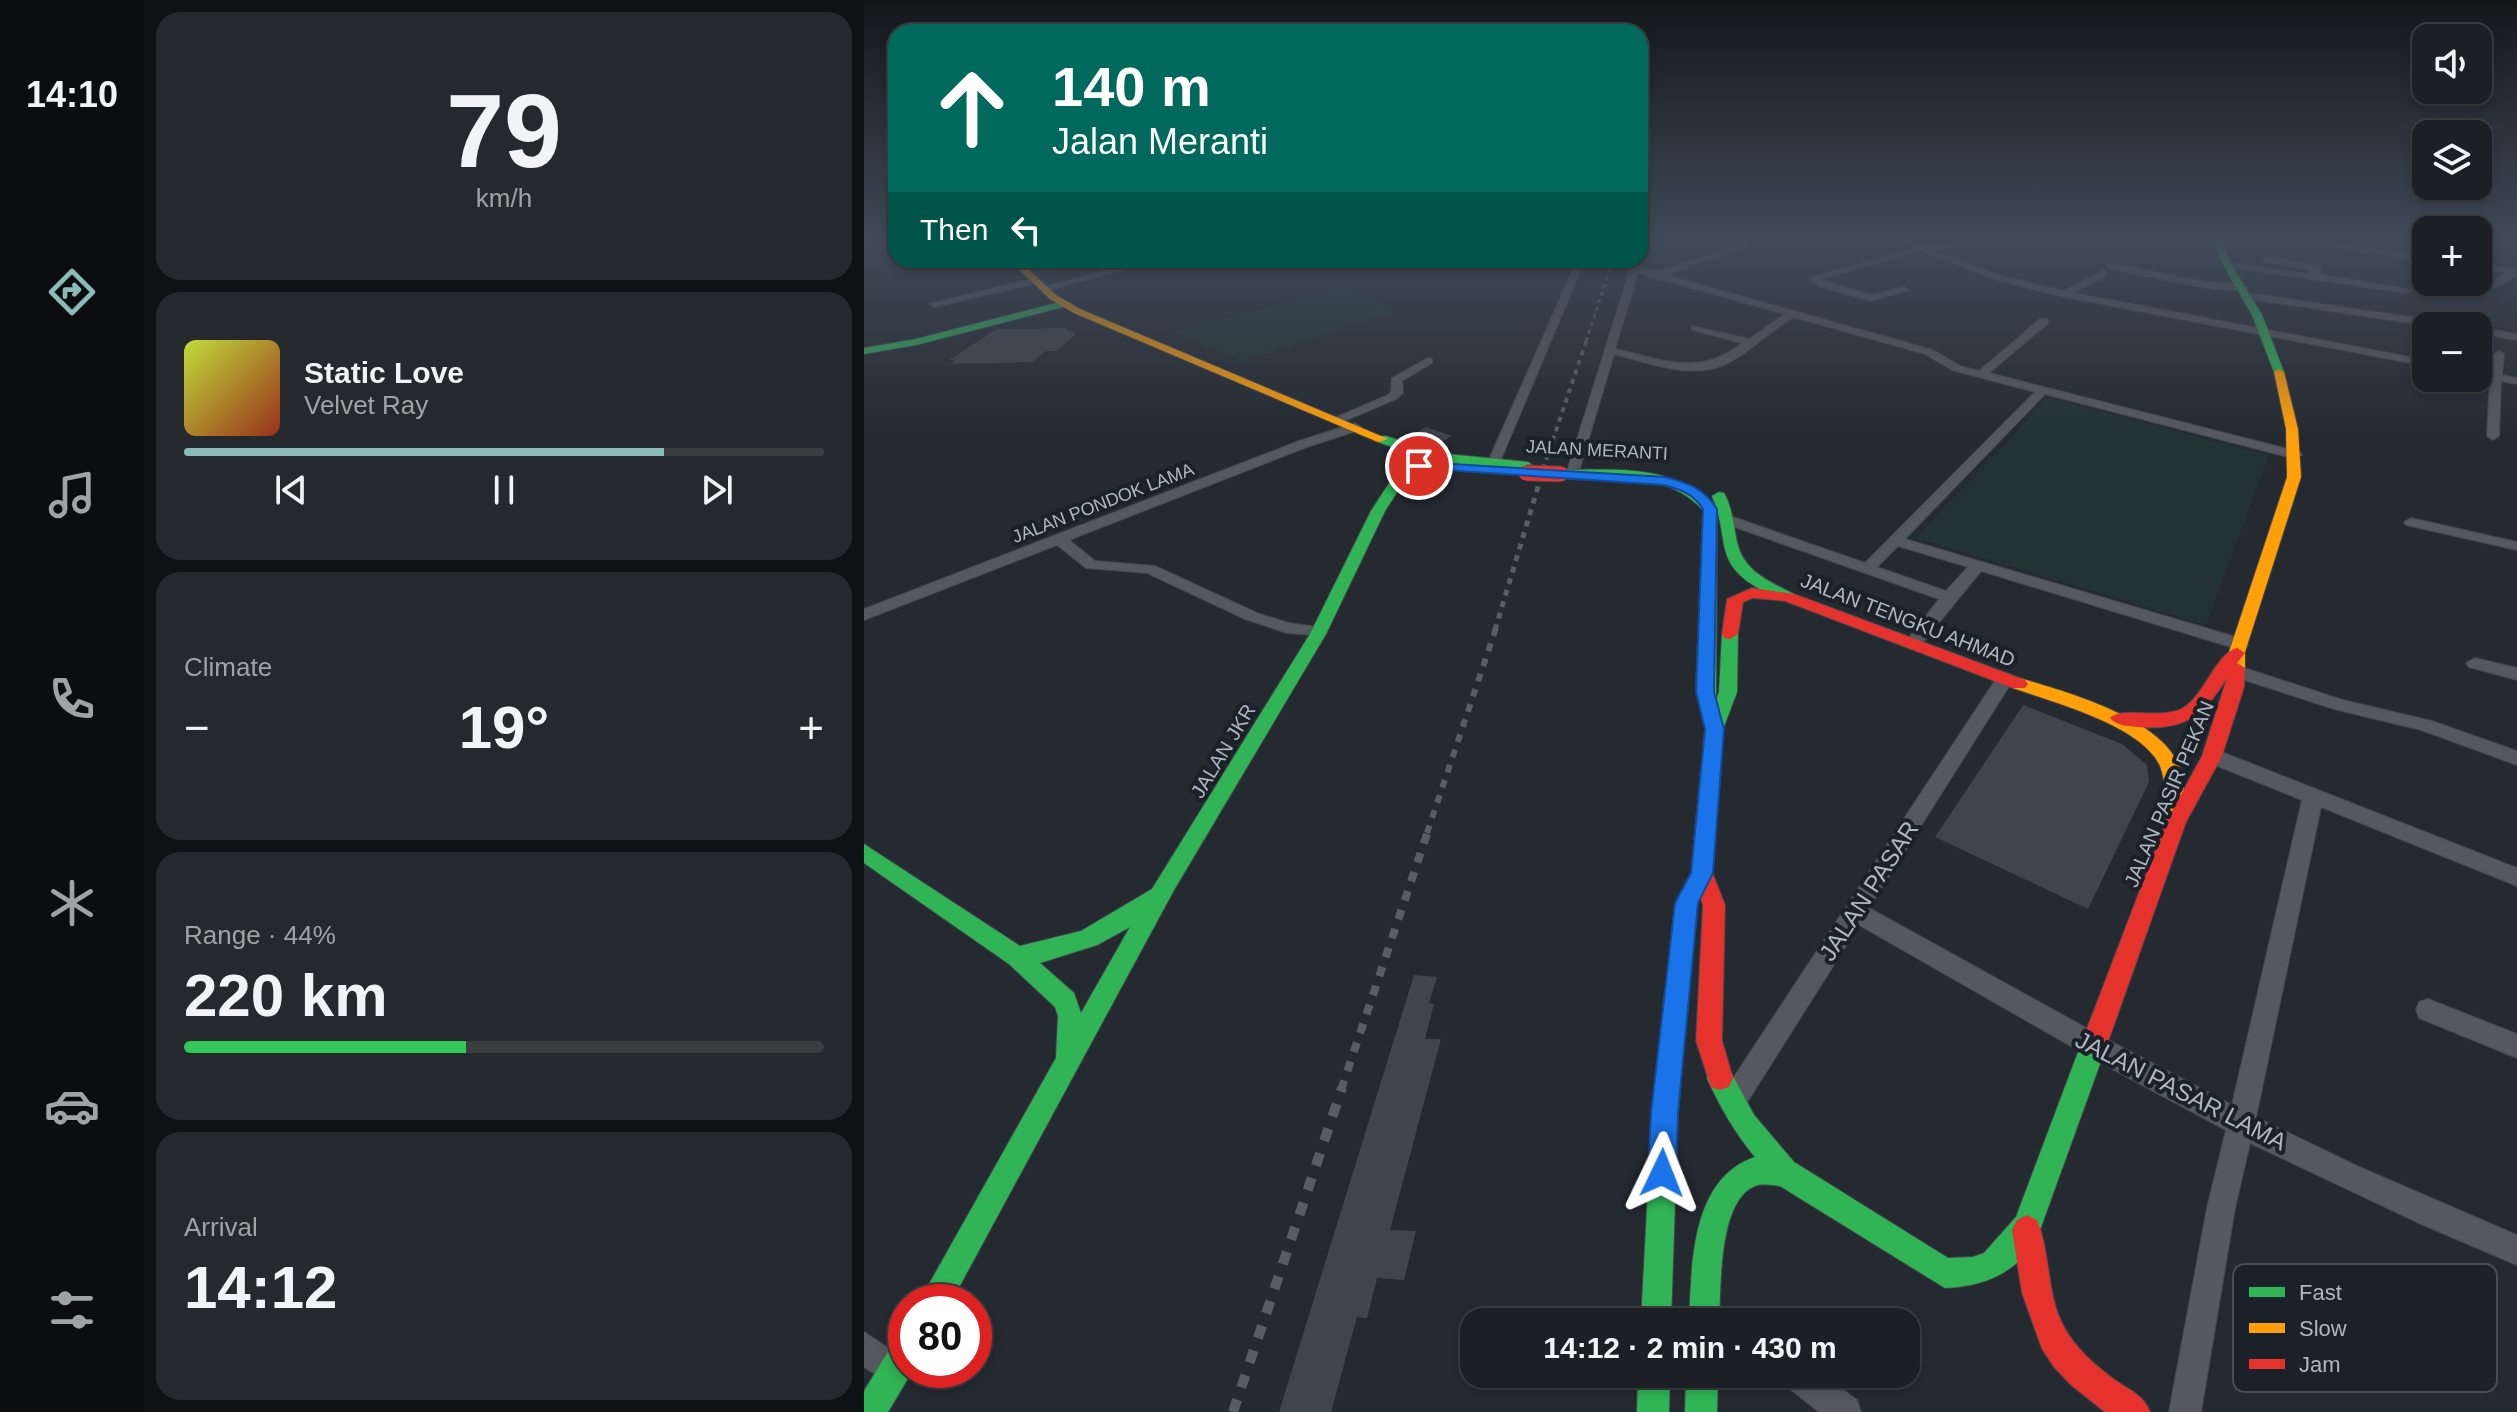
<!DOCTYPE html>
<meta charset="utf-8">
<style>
:root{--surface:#1c2024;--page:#25282c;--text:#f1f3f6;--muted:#a0a3a6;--line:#3a3e41;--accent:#8bbbb9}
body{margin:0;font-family:Arial,sans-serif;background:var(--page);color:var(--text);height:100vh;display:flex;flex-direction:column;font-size:30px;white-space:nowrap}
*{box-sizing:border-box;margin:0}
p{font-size:26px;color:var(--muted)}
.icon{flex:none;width:44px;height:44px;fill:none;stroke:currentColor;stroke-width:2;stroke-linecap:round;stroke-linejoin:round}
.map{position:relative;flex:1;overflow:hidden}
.panel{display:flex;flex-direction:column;gap:12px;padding:12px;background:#0f1214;width:720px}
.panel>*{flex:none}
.hud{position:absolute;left:24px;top:24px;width:760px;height:244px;border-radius:24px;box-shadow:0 4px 12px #0003,0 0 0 2px var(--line);background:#00695c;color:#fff;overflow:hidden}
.controls{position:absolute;left:1548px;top:24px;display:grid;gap:16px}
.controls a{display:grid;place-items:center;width:80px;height:80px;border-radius:16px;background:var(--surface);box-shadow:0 4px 12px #0003,0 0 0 2px var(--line);font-size:40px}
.speed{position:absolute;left:24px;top:1284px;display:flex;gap:16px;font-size:40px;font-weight:700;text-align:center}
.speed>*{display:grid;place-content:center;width:104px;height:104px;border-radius:50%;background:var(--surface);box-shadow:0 4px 12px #0003,0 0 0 2px var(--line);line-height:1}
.speed .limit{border:12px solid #d22;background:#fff;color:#111}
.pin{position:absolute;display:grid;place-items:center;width:68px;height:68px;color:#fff;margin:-34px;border:4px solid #fff;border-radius:50%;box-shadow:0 2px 8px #0007}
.me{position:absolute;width:88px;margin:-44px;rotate:2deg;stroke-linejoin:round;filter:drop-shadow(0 0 6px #0008)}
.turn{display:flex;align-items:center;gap:28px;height:168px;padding:0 32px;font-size:36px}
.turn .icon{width:104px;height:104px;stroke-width:2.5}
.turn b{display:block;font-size:56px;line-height:68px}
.then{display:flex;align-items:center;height:76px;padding:0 32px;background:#0003;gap:16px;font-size:30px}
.big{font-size:60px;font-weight:700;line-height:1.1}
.panel .tile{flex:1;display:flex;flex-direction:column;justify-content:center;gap:12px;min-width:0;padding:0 28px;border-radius:24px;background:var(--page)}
.panel .dial{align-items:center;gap:0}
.dial b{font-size:104px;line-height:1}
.song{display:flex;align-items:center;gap:24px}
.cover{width:96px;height:96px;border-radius:12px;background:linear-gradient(135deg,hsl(70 70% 55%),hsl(10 70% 35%))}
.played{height:8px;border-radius:4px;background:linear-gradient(90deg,var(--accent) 75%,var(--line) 75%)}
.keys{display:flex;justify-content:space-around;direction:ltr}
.heat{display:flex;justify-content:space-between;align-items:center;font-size:44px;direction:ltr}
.charge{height:12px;border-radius:6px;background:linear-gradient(90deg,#34c759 44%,var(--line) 0)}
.trip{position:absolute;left:596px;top:1308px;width:460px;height:80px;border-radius:24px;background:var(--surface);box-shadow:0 4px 12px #0003,0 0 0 2px var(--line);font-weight:700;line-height:80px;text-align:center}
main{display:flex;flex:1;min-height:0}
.tab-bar{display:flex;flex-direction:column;width:144px;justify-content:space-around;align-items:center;background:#0b0d0e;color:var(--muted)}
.tab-bar .icon{width:56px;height:56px}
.tab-bar .active{color:var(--accent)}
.tab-bar b{font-size:36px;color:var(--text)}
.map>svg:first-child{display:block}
</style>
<main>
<nav class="tab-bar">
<b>14:10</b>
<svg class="icon active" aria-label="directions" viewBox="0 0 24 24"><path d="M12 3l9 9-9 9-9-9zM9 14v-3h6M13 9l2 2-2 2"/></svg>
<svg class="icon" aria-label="music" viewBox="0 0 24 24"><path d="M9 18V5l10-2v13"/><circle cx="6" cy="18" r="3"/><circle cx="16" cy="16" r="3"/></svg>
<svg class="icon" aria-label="phone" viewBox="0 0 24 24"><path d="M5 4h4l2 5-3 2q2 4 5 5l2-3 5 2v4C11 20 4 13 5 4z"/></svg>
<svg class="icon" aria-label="climate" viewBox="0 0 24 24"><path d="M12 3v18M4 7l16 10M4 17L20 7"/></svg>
<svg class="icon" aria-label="car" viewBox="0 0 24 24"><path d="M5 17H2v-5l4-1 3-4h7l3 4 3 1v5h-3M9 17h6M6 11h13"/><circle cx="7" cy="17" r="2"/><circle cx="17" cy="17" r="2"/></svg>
<svg class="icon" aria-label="filters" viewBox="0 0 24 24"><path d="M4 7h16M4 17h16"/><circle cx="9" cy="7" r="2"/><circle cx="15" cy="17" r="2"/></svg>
</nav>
<section class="panel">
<div class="tile dial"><b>79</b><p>km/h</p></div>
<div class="tile">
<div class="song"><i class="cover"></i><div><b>Static Love</b><p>Velvet Ray</p></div></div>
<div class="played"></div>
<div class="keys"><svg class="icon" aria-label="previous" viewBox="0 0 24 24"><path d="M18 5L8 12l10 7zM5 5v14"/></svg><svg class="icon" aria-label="pause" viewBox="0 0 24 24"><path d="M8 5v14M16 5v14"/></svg><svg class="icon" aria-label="next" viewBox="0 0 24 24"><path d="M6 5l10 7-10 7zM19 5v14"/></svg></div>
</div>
<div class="tile"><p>Climate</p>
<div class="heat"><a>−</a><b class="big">19°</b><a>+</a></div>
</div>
<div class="tile"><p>Range · 44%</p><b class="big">220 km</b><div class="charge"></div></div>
<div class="tile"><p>Arrival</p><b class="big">14:12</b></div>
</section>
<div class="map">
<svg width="1653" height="1412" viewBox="0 0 1653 1412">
<rect width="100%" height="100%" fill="#252a30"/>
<g fill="#233334">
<path d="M481 288 532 311 380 361 305 332Z"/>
<path d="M1184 398 1405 455 1342 625 1051 538Z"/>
</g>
<g fill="#40454b">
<path d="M200 328 212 334 192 351H182L168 362 86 364 91 360H85L133 329Z"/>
<path d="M562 427 588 436 565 449 540 439Z"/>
<path d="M1159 705 1258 744 1283 765 1285 782 1224 909 1071 837Z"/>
<path d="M550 975 573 977 565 1003 570 1004 561 1039H577L526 1230 552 1231 540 1280 513 1278 503 1318 493 1317 467 1412H415Z"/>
</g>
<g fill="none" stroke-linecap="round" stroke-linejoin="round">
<g stroke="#42474d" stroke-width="2">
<g id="street">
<path d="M776 239H781L776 246Z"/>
<path d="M864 239H874L886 246 802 275 1069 350 1096 366 1115 371 1176 319H1184V323L1125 373 1436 452 1438 455 1432 459 1181 394 1041 539 1382 640 1384 644 1382 648H1370L1117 571 1055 647 1049 648 1041 643 1075 599 859 523V517H869L1001 563 1171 392 1088 370 1061 354 930 317C906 330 887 352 862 364 828 380 784 363 750 354L716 468 705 471 704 468 769 260 776 258 775 267 792 272 875 246ZM774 273 921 314 885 339 828 326V330L878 343C834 377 801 360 751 349ZM1034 546 1104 567 1082 591 1013 567Z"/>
<path d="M1030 239H1040L1059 246 1136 239 1069 250 1138 276 1200 291 1240 270 1243 275 1210 293 1562 360V366L1201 297 1132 280 1058 251 956 279 1007 295 1040 287 1045 290 1007 301 954 286 945 278 1050 248Z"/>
<path d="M1422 239H1440L1562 256V262Z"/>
<path d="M1617 239H1625L1614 251Z"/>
<path d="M1402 257 1457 266 1455 274 1547 290 1542 293 1360 266 1364 263 1443 274 1448 270 1399 262Z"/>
<path d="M281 260H295L180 291 175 288Z"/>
<path d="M713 260H721L635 464 624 467 623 464Z"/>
<path d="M1246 263 1342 282 1379 285 1384 288 1379 291 1342 288 1243 268Z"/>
<path d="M1614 263 1653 269V275L1632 287H1626V283L1641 273 1614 269Z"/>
<path d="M171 278 174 283 70 307 65 304Z"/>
<path d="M1383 293 1586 323 1591 326H1566L1380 298 1378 296Z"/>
<path d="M1614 327 1653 334V340L1614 333Z"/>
<path d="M1635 351 1640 354 1638 375 1653 378V384L1637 381 1635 436 1629 440 1623 436 1626 379 1614 376V370L1627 372 1630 354Z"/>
<path d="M564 358 568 359V363L538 381 539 393 532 399 478 422 468 419 524 395 527 392 528 378Z"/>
<path d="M491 423 497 427 495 430 443 447 205 540 231 561 291 566 393 613 425 623 461 628 463 632 461 636 423 633 381 619 283 573 222 568 193 545 0 620V609L435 441Z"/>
<path d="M1547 518 1653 542V550L1542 525 1540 522Z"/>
<path d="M1611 658 1653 668V680L1605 667 1602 663Z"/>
<path d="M1374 666 1479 700 1568 721 1653 751V765L1557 730 1470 709 1368 676 1365 672Z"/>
<path d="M1140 674 1149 680 1005 908 1244 1040 1368 1105 1438 800 1341 761 1338 756 1341 751H1355L1653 868V886L1457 807 1392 1117 1493 1166 1653 1235V1265L1557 1224 1386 1143 1371 1208 1337 1412H1305L1343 1208 1362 1130 1226 1057 995 925 880 1107 871 1111 862 1107 858 1098 862 1089 1134 676Z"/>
<path d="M1564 999 1653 1034V1058L1555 1018 1552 1010 1555 1002Z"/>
<path d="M0 1332 41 1359 42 1370H46L41 1381 30 1386 0 1367Z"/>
<path d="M916 1374H958L993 1400 997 1412H955L921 1385Z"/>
</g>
</g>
<g stroke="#42474d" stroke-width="2">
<g id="fast">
<path d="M1350 239H1358L1365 261 1398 315 1420 372 1419 374 1410 372 1388 315 1357 261Z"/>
<path d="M200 301 203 302V306L52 345 0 354V348L52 339Z"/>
<path d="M514 436H522L573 453 664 462 670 466C656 476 579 462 560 458L547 470 521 511 462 634 310 890 87 1302H55L192 1058 194 1016 191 1007 145 964 0 863V844L156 946 217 931 288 889 446 634 507 511 537 465 548 454 514 442ZM266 927 217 1013 210 993 176 963 233 945Z"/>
<path d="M697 470C750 470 815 463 853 509L852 700 855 692 858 634 866 629 874 634 873 692 859 729 849 873 833 903 814 1113 807 1322H777L788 1113 811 903 827 873 841 729 832 692 839 510C795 464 746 487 692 477V471Z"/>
<path d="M855 492 860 493C868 507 869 522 872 537 877 570 902 580 930 594L932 597 930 600C919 602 910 596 900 591 847 564 867 540 848 496Z"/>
<path d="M1232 1027 1241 1031 1245 1039 1177 1227C1160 1270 1125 1286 1081 1288L916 1186C909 1185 899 1183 891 1186 854 1200 857 1289 855 1322H825C828 1266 826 1179 891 1157 871 1133 856 1107 843 1078L847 1069 856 1066 865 1069 890 1115 930 1162 1084 1258 1109 1257 1120 1253 1152 1217 1219 1039 1223 1031Z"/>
<path d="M42 1335V1370H49L24 1412H0V1391L31 1340Z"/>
<path d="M774 1374H806L805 1412H773Z"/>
<path d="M822 1374H854L853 1412H821Z"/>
</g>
</g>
<g stroke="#42474d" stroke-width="2">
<g id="slow">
<path d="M145 260H154L192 295 216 309 524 439 514 442 210 313 186 299Z"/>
<path d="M1415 369 1420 372 1434 429 1437 477 1381 652V668L1372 673 1363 668 1365 652 1423 477 1422 429 1410 372Z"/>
<path d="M1155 678C1201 691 1297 718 1315 766 1322 784 1320 804 1322 822L1319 827 1312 830 1305 827 1302 822C1300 804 1303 783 1296 766 1278 725 1188 702 1149 688L1146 684 1149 680Z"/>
</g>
</g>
<g stroke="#42474d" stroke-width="2">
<g id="jam">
<path d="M888 588 930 594 1161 680 1164 684 1161 688H1149L921 601 889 598 879 602 874 634 866 639 860 638 858 634 863 599Z"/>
<path d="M1373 648 1381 653 1373 663 1381 668 1380 687 1358 756 1322 822 1245 1039 1241 1047 1232 1051 1223 1047 1219 1039 1302 822 1338 756 1363 678C1340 715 1321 731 1275 727 1264 726 1253 726 1246 718 1256 706 1298 720 1319 708 1341 695 1351 654 1373 648Z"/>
<path d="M838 864 846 867 861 905 858 1041 869 1078 865 1087 856 1090 847 1087 832 1041 839 905 827 873 830 867Z"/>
<path d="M1163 1215 1173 1220C1187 1254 1182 1294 1200 1327 1212 1349 1231 1365 1251 1380 1265 1390 1280 1395 1286 1412H1241L1207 1385 1190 1367 1178 1349 1158 1293 1148 1230 1153 1220Z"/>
</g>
</g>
<use href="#street" fill="#55585e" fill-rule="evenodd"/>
<use href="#fast" fill="#30b455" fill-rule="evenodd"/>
<use href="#slow" fill="#ff9f0a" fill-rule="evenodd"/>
<use href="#jam" fill="#e5322d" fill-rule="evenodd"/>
<path stroke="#585d62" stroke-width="3" stroke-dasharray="4 4" stroke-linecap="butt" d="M722 341 749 260"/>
<path stroke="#585d62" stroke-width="4" stroke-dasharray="5 5" stroke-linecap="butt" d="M679 469 723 339"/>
<path stroke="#585d62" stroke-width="5" stroke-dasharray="6 6" stroke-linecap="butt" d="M631 630 680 467"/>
<path stroke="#585d62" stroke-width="6" stroke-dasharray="8 8" stroke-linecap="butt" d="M563 833 632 628"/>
<path stroke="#585d62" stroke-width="8" stroke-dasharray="10 10" stroke-linecap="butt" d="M477 1090 564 831"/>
<path stroke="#585d62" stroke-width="10" stroke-dasharray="13 13" stroke-linecap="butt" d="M369 1412 478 1088"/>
<g stroke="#42474d" stroke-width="17" stroke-linecap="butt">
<path id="jam-bridge" d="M662 473 697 474"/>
</g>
<use href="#jam-bridge" stroke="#e5322d" stroke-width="15"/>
</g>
<linearGradient id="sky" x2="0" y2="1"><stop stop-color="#14171a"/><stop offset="0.55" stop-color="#404a59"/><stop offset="1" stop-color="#404a59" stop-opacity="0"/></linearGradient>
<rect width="1653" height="436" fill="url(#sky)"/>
<path fill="#1a73e8" stroke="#114b97" stroke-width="2" d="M555 462 801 477C824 483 840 488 853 509L850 692 860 729 849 873 834 903 814 1113 812 1173 808 1183 798 1187 788 1183 784 1173 787 1113 811 903 827 873 841 729 832 692 839 509C829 493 817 490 800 485L550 468 548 466Z"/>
<g text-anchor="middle" stroke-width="8" stroke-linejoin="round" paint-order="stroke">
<g font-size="18" fill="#aeb7c2" stroke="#1a2129">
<text transform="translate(733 450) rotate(3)" y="6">JALAN MERANTI</text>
<text transform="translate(239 503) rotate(-21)" y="6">JALAN PONDOK LAMA</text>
</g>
<g font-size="20" fill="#aeb7c2" stroke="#1a2129">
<text transform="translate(1044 620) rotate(21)" y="7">JALAN TENGKU AHMAD</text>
<text transform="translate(359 751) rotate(-59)" y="7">JALAN JKR</text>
<text transform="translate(1305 794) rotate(-67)" y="7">JALAN PASIR PEKAN</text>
</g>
<g font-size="24" fill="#aeb7c2" stroke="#1a2129">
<text transform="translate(1005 891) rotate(-57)" y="8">JALAN PASAR</text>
<text transform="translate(1317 1091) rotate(27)" y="8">JALAN PASAR LAMA</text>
</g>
</g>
<rect x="1369" y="1264" width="264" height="128" rx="12" fill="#1a2129" stroke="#464e57" stroke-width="2"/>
<rect x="1385" y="1287" width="36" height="10" fill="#30b455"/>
<rect x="1385" y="1323" width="36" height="10" fill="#ff9f0a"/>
<rect x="1385" y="1359" width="36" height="10" fill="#e5322d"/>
<g font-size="22" fill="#aeb7c2">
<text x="1435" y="1300">Fast</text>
<text x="1435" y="1336">Slow</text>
<text x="1435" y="1372">Jam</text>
</g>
</svg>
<div class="controls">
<a><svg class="icon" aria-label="sound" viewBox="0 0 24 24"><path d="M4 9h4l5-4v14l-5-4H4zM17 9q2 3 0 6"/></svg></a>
<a><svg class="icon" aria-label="layers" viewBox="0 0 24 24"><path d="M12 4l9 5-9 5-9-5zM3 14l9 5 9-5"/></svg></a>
<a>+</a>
<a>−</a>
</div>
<div class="speed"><div class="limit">80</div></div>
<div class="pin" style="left:555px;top:466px;background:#d93025"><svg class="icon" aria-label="arrive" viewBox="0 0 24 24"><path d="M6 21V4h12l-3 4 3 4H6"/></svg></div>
<svg class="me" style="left:798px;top:1173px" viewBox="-20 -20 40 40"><path d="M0-17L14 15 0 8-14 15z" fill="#1a73e8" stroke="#fff" stroke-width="4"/></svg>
<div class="trip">14:12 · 2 min · 430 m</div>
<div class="hud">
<div class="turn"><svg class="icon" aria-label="ahead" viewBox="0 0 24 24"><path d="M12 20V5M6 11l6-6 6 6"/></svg><div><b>140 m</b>Jalan Meranti</div></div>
<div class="then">Then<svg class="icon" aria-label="left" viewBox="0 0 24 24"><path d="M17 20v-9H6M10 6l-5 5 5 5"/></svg></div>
</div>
</div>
</main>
